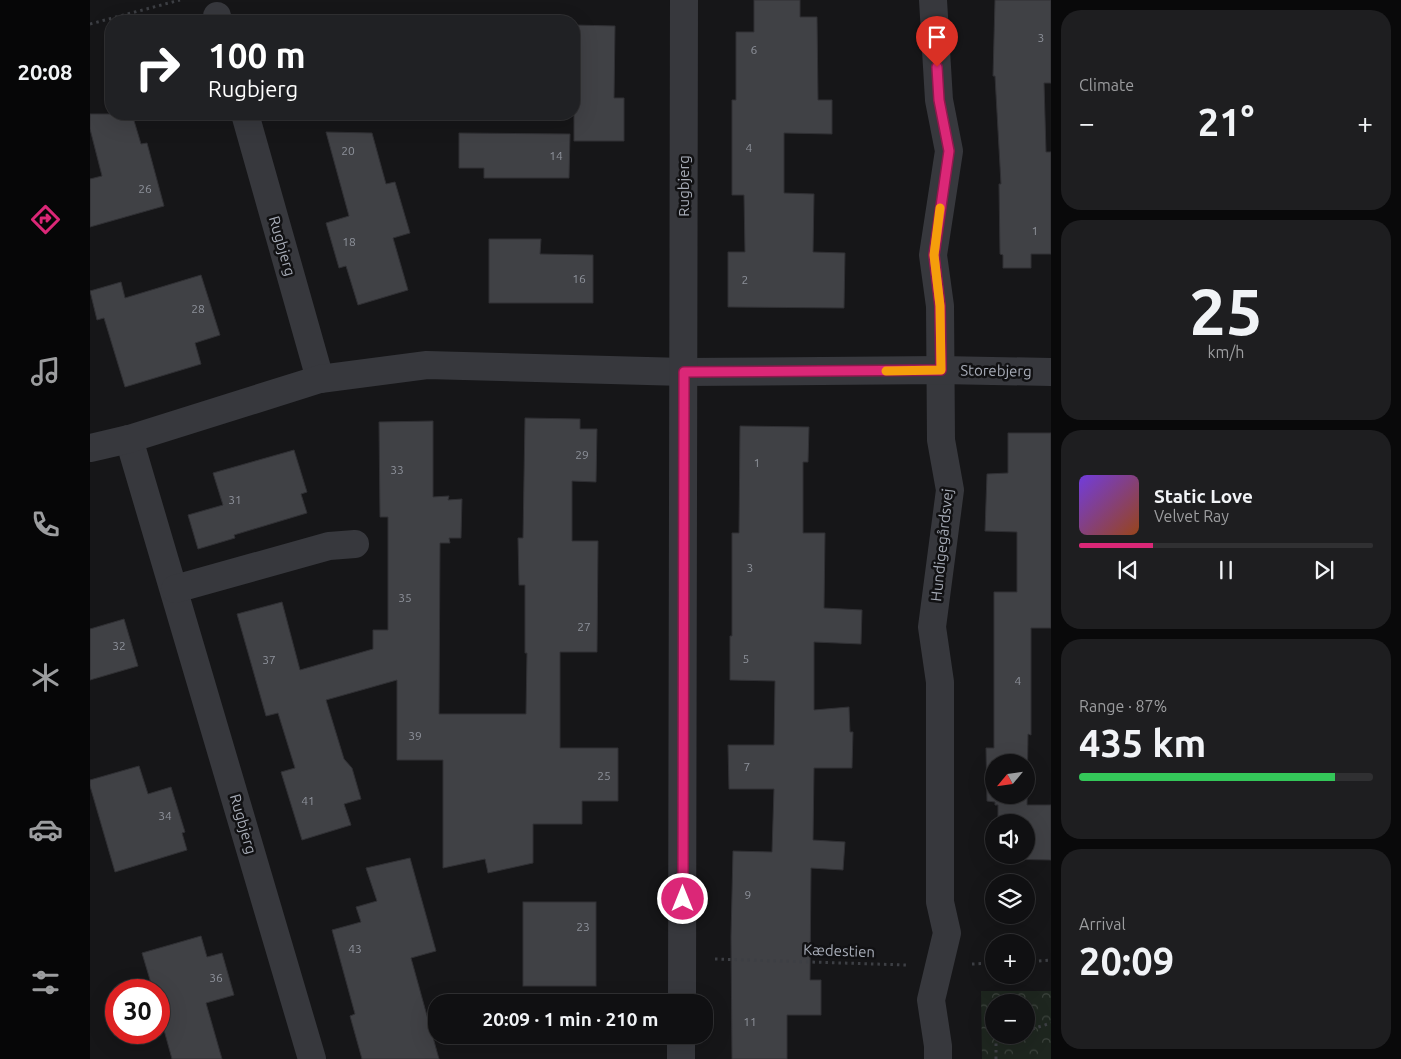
<!DOCTYPE html>
<meta charset="utf-8">
<style>
:root{--surface:#101012;--page:#1e1e20;--text:#f1f3f6;--muted:#9c9d9f;--line:#303032;--accent:#db2777}
body{margin:0;font-family:Ubuntu,sans-serif;background:var(--page);color:var(--text);height:100vh;display:flex;flex-direction:column;font-size:19px;white-space:nowrap}
*{box-sizing:border-box;margin:0}
p{font-size:16px;color:var(--muted)}
.icon{flex:none;width:28px;height:28px;fill:none;stroke:currentColor;stroke-width:2;stroke-linecap:round;stroke-linejoin:round}
.map{position:relative;flex:1;overflow:hidden}
.drawer{display:flex;flex-direction:column;gap:10px;padding:10px;background:#09090a;width:350px}
.drawer>*{flex:none}
.guide{position:absolute;left:15px;top:15px;width:475px;height:105px;border-radius:20px;box-shadow:0 5px 20px #0002,0 0 0 1px var(--line);background:#202124;color:#fff;overflow:hidden}
.needle{width:32px;rotate:241deg}
.fabs{position:absolute;left:895px;top:754px;display:grid;gap:10px}
.fabs a{display:grid;place-items:center;width:50px;height:50px;border-radius:50%;background:var(--surface);box-shadow:0 5px 20px #0002,0 0 0 1px var(--line);font-size:25px}
.speed{position:absolute;left:15px;top:979px;display:flex;gap:10px;font-size:25px;font-weight:700;text-align:center}
.speed>*{display:grid;place-content:center;width:65px;height:65px;border-radius:50%;background:var(--surface);box-shadow:0 5px 20px #0002,0 0 0 1px var(--line);line-height:1}
.speed .limit{border:8px solid #d22;background:#fff;color:#111}
.pin{position:absolute;display:grid;place-items:center;width:42px;height:42px;color:#fff;margin:-51px -21px;border-radius:50% 50% 50% 0;rotate:-45deg;box-shadow:0 0 5px #0007}
.pin .icon{rotate:45deg}
.me{position:absolute;width:55px;margin:-28px;rotate:0deg;stroke-linejoin:round;filter:drop-shadow(0 0 4px #0008)}
.turn{display:flex;align-items:center;gap:18px;height:105px;padding:0 20px;font-size:22px}
.turn .icon{width:65px;height:65px;stroke-width:2.5}
.turn b{display:block;font-size:35px;line-height:42px}
.big{font-size:38px;font-weight:700;line-height:1.1}
.drawer .card{flex:1;display:flex;flex-direction:column;justify-content:center;gap:8px;min-width:0;padding:0 18px;border-radius:20px;background:var(--page)}
.drawer .dial{align-items:center;gap:0}
.dial b{font-size:65px;line-height:1}
.song{display:flex;align-items:center;gap:15px}
.cover{width:60px;height:60px;border-radius:8px;background:linear-gradient(135deg,hsl(260 70% 55%),hsl(20 70% 35%))}
.played{height:5px;border-radius:2px;background:linear-gradient(90deg,var(--accent) 25%,var(--line) 25%)}
.keys{display:flex;justify-content:space-around;direction:ltr}
.heat{display:flex;justify-content:space-between;align-items:center;font-size:28px;direction:ltr}
.charge{height:8px;border-radius:4px;background:linear-gradient(90deg,#34c759 87%,var(--line) 0)}
.trip{position:absolute;left:338px;top:994px;width:285px;height:50px;border-radius:20px;background:var(--surface);box-shadow:0 5px 20px #0002,0 0 0 1px var(--line);font-weight:700;line-height:50px;text-align:center}
main{display:flex;flex:1;min-height:0}
.menu{display:flex;flex-direction:column;width:90px;justify-content:space-around;align-items:center;background:#060607;color:var(--muted)}
.menu .icon{width:35px;height:35px}
.menu .current{color:var(--accent)}
.menu b{font-size:22px;color:var(--text)}
.map>svg:first-child{display:block}
</style>
<main>
<nav class="menu">
<b>20:08</b>
<svg class="icon current" aria-label="directions" viewBox="0 0 24 24"><path d="M12 3l9 9-9 9-9-9zM9 14v-3h6M13 9l2 2-2 2"/></svg>
<svg class="icon" aria-label="music" viewBox="0 0 24 24"><path d="M9 18V5l10-2v13"/><circle cx="6" cy="18" r="3"/><circle cx="16" cy="16" r="3"/></svg>
<svg class="icon" aria-label="phone" viewBox="0 0 24 24"><path d="M5 4h4l2 5-3 2q2 4 5 5l2-3 5 2v4C11 20 4 13 5 4z"/></svg>
<svg class="icon" aria-label="climate" viewBox="0 0 24 24"><path d="M12 3v18M4 7l16 10M4 17L20 7"/></svg>
<svg class="icon" aria-label="car" viewBox="0 0 24 24"><path d="M5 17H2v-5l4-1 3-4h7l3 4 3 1v5h-3M9 17h6M6 11h13"/><circle cx="7" cy="17" r="2"/><circle cx="17" cy="17" r="2"/></svg>
<svg class="icon" aria-label="filters" viewBox="0 0 24 24"><path d="M4 7h16M4 17h16"/><circle cx="9" cy="7" r="2"/><circle cx="15" cy="17" r="2"/></svg>
</nav>
<div class="map">
<svg width="961" height="1059" viewBox="0 0 961 1059">
<defs>
<pattern id="park-crowns" width="20" height="18" patternUnits="userSpaceOnUse" patternTransform="scale(1.25)"><rect width="20" height="18" fill="#1e261f"/><path d="M2 6a3 3 0 1 1 6 0M12 15a3 3 0 1 1 6 0" fill="none" stroke="#3c433d"/></pattern>
</defs>
<rect width="100%" height="100%" fill="#161618"/>
<path fill="url(#park-crowns)" fill-rule="evenodd" d="M891 991H961V1059H892ZM936 1002V1035H904V1002Z"/>
<g fill="#404145" stroke="#303034" fill-rule="evenodd">
<path d="M664 0H710V17H727L728 100H742V134L694 133V193L724 194 723 252 755 253 754 308 638 307V252H655L654 195H642V100H646V32H664Z"/>
<path d="M905 0H961V83H954L956 152H961V254H941V268H913V255L910 254 909 184H911L905 76H903Z"/>
<path d="M484 25 525 26 524 98H534V141H484Z"/>
<path d="M0 114H42L51 144 57 143 74 206 0 227V179L12 176 0 129Z"/>
<path d="M236 132 282 133 296 184 305 182 320 233 303 238 318 290 268 305 256 266 249 268 236 223 259 216Z"/>
<path d="M369 133 480 134 479 178H394V168H369Z"/>
<path d="M399 239H451L450 254 503 255V303H399Z"/>
<path d="M111 275 130 335 105 343 111 364 35 387 14 318 7 320 0 291 31 282 35 298Z"/>
<path d="M435 418 490 419V429H507L506 482 482 481V541H508L507 652H470V748H528V801H492V824H443V863L398 873 395 859 353 868V760H307V680L236 700 254 759 262 768 271 799 254 804 261 825 212 840 191 772 205 768 188 713 176 716 147 614 192 602 210 670 283 649V630H298V517H290L289 422 343 421V497L359 496 358 500 372 499 371 538H359L360 543H350L349 714H436L437 653H435V585H429L428 538H433Z"/>
<path d="M650 426 719 427 718 462H713V533H735L734 608 772 610 771 644 724 642V710L759 707 760 732H763L762 768H724L723 840 755 842 753 870 721 868 720 980H731V1015H697V1059H642L641 937 643 851 682 852 684 789H639L638 745H684L685 681 640 680V636H642V533H649Z"/>
<path d="M918 433H961V628H941V735L938 734 937 805H961V860L907 859V855H936V822H908V805H905V802L897 801 896 748H904V592H927V532L895 531 897 474 918 473ZM904 762H936V795H904Z"/>
<path d="M204 450 217 492 211 494 217 513 144 535 145 538 108 549 98 515 133 505 123 473Z"/>
<path d="M34 619 48 666 0 680V629Z"/>
<path d="M49 766 58 794 81 787 95 832 92 833 97 850 25 872 0 786V780Z"/>
<path d="M320 858 346 951 321 958 349 1059H272L260 1016 265 1014 242 930 271 922 266 907 287 901 276 868Z"/>
<rect x="433" y="902" width="73" height="84"/>
<path d="M111 936 117 957 132 953 144 995 116 1003 132 1059H82L69 1012V990H63L52 953Z"/>
</g>
<g fill="none" stroke-linecap="round" stroke-linejoin="round">
<g stroke="#3d3f44" stroke-width="3" stroke-dasharray="2.5 4" stroke-linecap="butt">
<path d="M0 24 90 0"/>
<path d="M625 959 816 965"/>
<path d="M936 962 961 960"/>
<path d="M882 964 904 963"/>
<path d="M936 1031 961 1023"/>
<path d="M906 1059V1041L925 1035"/>
</g>
<g stroke="#37383d" stroke-width="28">
<path d="M843 0 849 100 859 151 843 255 850 306 851 440 860 490 842 627 850 682V902L857 933 841 1000 848 1046V1059"/>
<path d="M127 16 128 21"/>
<path d="M155 114 230 379"/>
<path d="M39 439 222 1059"/>
<path d="M0 448 39 439 230 379 337 365 594 372 851 370 961 372"/>
<path d="M85 589 239 546 265 544"/>
<path d="M592 1002 594 0"/>
<path d="M591 1059V1035"/>
</g>
</g>
<g fill="none" stroke-linecap="round" stroke-linejoin="round">
<g stroke="#8e194d" stroke-width="12">
<path id="route" d="M593 899 594 372 851 370 850 306 844 255 859 151 849 100 847 67"/>
</g>
<use href="#route" stroke="#db2777" stroke-width="9"/>
<path stroke="#f59e0b" stroke-width="9" d="M796 371 851 370 850 306 844 255 850 208"/>
</g>
<g text-anchor="middle" stroke-width="5" stroke-linejoin="round" paint-order="stroke">
<g font-size="12" fill="#8e929b">
<text x="951" y="42">3</text>
<text x="664" y="54">6</text>
<text x="659" y="152">4</text>
<text x="258" y="155">20</text>
<text x="466" y="160">14</text>
<text x="55" y="193">26</text>
<text x="945" y="235">1</text>
<text x="259" y="246">18</text>
<text x="489" y="283">16</text>
<text x="655" y="284">2</text>
<text x="108" y="313">28</text>
<text x="492" y="459">29</text>
<text x="667" y="467">1</text>
<text x="307" y="474">33</text>
<text x="145" y="504">31</text>
<text x="660" y="572">3</text>
<text x="315" y="602">35</text>
<text x="494" y="631">27</text>
<text x="29" y="650">32</text>
<text x="656" y="663">5</text>
<text x="179" y="664">37</text>
<text x="928" y="685">4</text>
<text x="325" y="740">39</text>
<text x="657" y="771">7</text>
<text x="514" y="780">25</text>
<text x="218" y="805">41</text>
<text x="75" y="820">34</text>
<text x="658" y="899">9</text>
<text x="493" y="931">23</text>
<text x="265" y="953">43</text>
<text x="126" y="982">36</text>
<text x="660" y="1026">11</text>
</g>
<g font-size="15" fill="#a8adb8" stroke="#111113">
<text transform="translate(594 186) rotate(-90)" y="5">Rugbjerg</text>
<text transform="translate(192 246) rotate(74)" y="5">Rugbjerg</text>
<text transform="translate(906 371) rotate(1)" y="5">Storebjerg</text>
<text transform="translate(852 545) rotate(-84)" y="5">Hundigegårdsvej</text>
<text transform="translate(153 824) rotate(74)" y="5">Rugbjerg</text>
<text transform="translate(749 951) rotate(2)" y="5">Kædestien</text>
</g>
</g>
</svg>
<div class="fabs">
<a><svg class="needle" viewBox="-14 -14 28 28"><path d="M0-13l5 13h-10z" fill="#e53935"/><path d="M0 13l5-13h-10z" fill="#9c9d9f"/></svg></a>
<a><svg class="icon" aria-label="sound" viewBox="0 0 24 24"><path d="M4 9h4l5-4v14l-5-4H4zM17 9q2 3 0 6"/></svg></a>
<a><svg class="icon" aria-label="layers" viewBox="0 0 24 24"><path d="M12 4l9 5-9 5-9-5zM3 14l9 5 9-5"/></svg></a>
<a>+</a>
<a>−</a>
</div>
<div class="speed"><div class="limit">30</div></div>
<div class="pin" style="left:847px;top:67px;background:#d93025"><svg class="icon" aria-label="arrive" viewBox="0 0 24 24"><path d="M6 21V4h12l-3 4 3 4H6"/></svg></div>
<svg class="me" style="left:593px;top:899px" viewBox="-20 -20 40 40"><circle r="17" fill="#db2777" stroke="#fff" stroke-width="3"/><path d="M0-11L8 9 0 5-8 9z" fill="#fff"/></svg>
<div class="trip">20:09 · 1 min · 210 m</div>
<div class="guide">
<div class="turn"><svg class="icon" aria-label="right" viewBox="0 0 24 24"><path d="M7 20v-9h11M14 6l5 5-5 5"/></svg><div><b>100 m</b>Rugbjerg</div></div>
</div>
</div>
<section class="drawer">
<div class="card"><p>Climate</p>
<div class="heat"><a>−</a><b class="big">21°</b><a>+</a></div>
</div>
<div class="card dial"><b>25</b><p>km/h</p></div>
<div class="card">
<div class="song"><i class="cover"></i><div><b>Static Love</b><p>Velvet Ray</p></div></div>
<div class="played"></div>
<div class="keys"><svg class="icon" aria-label="previous" viewBox="0 0 24 24"><path d="M18 5L8 12l10 7zM5 5v14"/></svg><svg class="icon" aria-label="pause" viewBox="0 0 24 24"><path d="M8 5v14M16 5v14"/></svg><svg class="icon" aria-label="next" viewBox="0 0 24 24"><path d="M6 5l10 7-10 7zM19 5v14"/></svg></div>
</div>
<div class="card"><p>Range · 87%</p><b class="big">435 km</b><div class="charge"></div></div>
<div class="card"><p>Arrival</p><b class="big">20:09</b></div>
</section>
</main>
